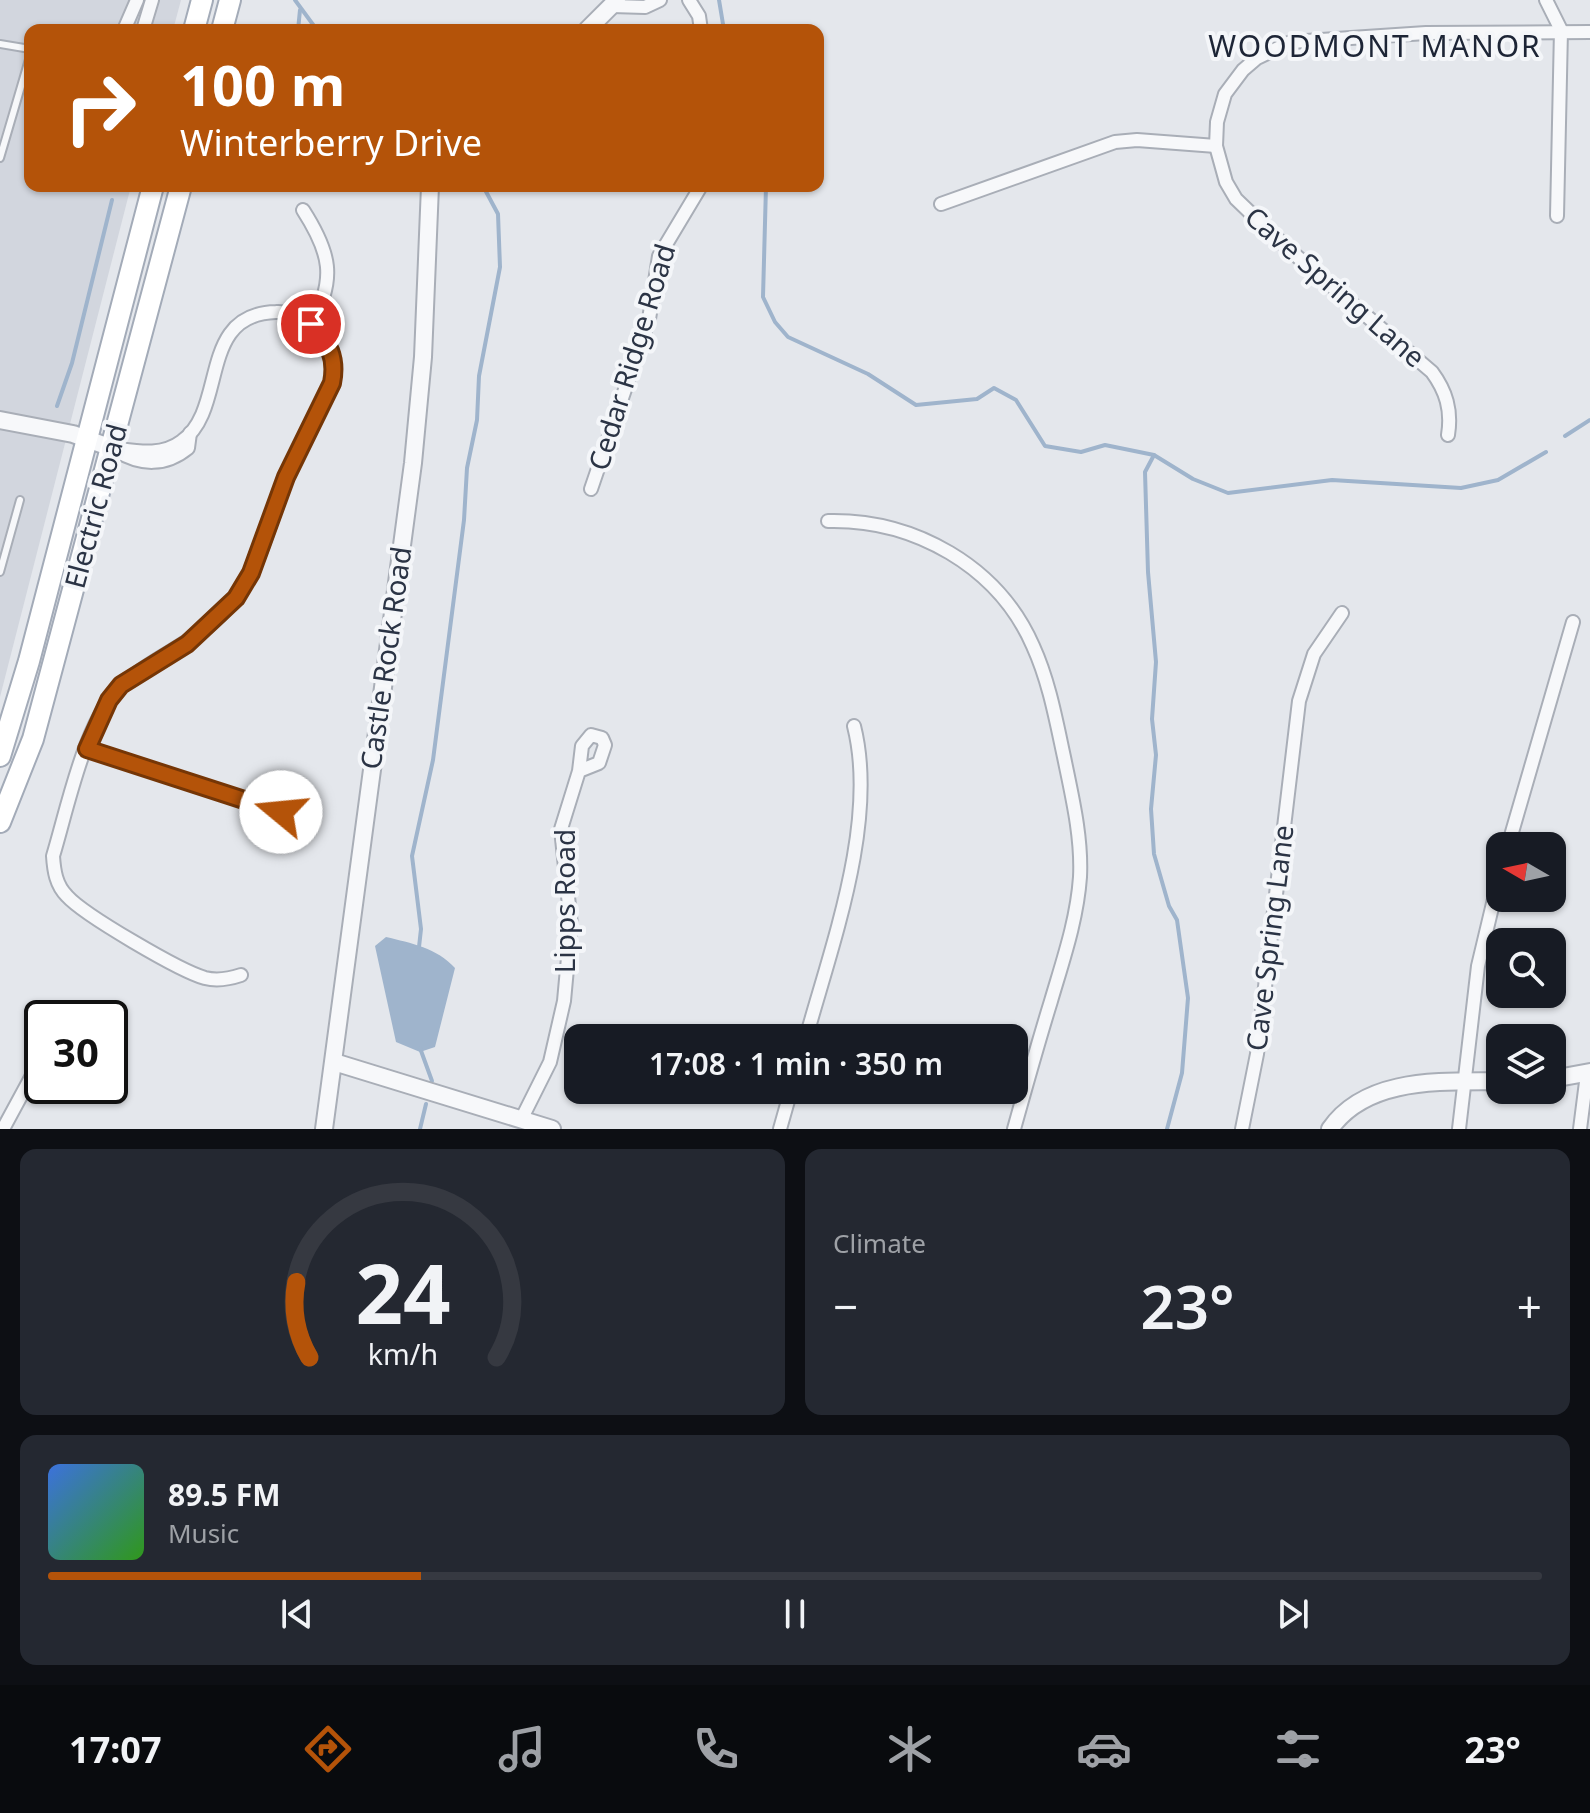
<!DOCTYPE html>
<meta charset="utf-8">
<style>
:root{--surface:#171b24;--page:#242831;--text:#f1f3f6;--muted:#9ea1a6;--line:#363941;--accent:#b45309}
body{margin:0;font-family:"Noto Sans",sans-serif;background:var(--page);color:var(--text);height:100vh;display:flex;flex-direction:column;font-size:30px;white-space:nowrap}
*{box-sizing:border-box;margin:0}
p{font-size:26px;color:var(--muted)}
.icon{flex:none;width:44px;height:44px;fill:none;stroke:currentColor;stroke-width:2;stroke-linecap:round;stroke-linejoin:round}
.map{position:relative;height:1129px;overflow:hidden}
.details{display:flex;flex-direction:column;gap:20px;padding:20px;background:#0d0f14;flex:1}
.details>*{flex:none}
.guide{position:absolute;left:24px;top:24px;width:800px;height:168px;border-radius:16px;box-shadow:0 2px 6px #0004;background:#b45309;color:#fff;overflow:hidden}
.needle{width:52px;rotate:279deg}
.buttons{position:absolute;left:1486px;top:832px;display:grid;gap:16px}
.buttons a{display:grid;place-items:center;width:80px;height:80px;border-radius:16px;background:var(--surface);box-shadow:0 2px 6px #0004;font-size:40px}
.speed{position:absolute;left:24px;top:1000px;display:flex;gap:16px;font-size:40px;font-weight:700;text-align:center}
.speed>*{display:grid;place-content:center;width:104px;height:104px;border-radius:50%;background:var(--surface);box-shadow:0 2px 6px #0004;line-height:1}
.speed .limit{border:4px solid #111;border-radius:12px;background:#fff;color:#111}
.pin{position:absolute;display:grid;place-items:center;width:68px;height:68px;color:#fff;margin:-34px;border:4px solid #fff;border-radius:50%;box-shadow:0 2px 8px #0007}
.me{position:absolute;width:88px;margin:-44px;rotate:287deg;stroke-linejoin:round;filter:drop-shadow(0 0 6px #0008)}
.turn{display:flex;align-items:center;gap:28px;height:168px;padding:0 24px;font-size:36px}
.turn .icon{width:104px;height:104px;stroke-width:2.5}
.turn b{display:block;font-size:56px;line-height:68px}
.big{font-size:60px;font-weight:600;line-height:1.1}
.details .card{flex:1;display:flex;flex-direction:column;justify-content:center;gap:12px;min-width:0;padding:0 28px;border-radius:16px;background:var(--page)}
.details .dial{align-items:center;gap:0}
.dial svg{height:208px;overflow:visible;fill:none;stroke:var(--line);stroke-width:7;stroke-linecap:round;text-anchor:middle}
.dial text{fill:var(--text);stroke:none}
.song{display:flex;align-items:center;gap:24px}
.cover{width:96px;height:96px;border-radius:12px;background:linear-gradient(135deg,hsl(220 70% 55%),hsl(110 70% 35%))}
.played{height:8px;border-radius:4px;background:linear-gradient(90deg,var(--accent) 25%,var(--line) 25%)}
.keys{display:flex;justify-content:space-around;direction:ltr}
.heat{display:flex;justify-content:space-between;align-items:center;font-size:44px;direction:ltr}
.details .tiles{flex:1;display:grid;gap:20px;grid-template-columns:1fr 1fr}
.card:last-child{grid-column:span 2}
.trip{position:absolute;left:564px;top:1024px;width:464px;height:80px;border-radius:16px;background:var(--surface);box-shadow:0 2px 6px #0004;font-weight:600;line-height:80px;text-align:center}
.menu{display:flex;height:128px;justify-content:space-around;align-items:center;background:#090b0e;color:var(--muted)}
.menu .icon{width:56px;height:56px}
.menu .active{color:var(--accent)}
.menu b{font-size:36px;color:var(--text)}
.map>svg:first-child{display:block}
</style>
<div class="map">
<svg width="1590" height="1129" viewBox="0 0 1590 1129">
<rect width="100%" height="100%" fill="#e4e7ec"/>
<path fill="#d2d6de" d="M0 0H181L173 30H30V186H131L0 697Z"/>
<path fill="#9fb4cc" d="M386 937C411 943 437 948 455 968L435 1047 420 1052 396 1042 375 946Z"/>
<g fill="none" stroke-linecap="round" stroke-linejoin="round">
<g stroke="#9fb4cc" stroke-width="4">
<path d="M295 0 317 30"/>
<path d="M719 0 724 30"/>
<path d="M298 30 300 10"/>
<path d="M766 186 763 297 775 322 788 337 868 374 916 405 977 399 994 388 1016 400 1045 446 1081 452 1105 445 1154 455 1193 479 1228 493 1332 480 1461 488 1498 480 1546 452"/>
<path d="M57 406 72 363 112 200"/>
<path d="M1565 436 1590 420"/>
<path d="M1154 455 1145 472 1148 572 1156 662 1152 719 1156 755 1151 809 1154 854 1169 906 1177 920 1188 998 1182 1073 1167 1129"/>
<path d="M419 947 421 929 412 856 433 760 464 520 467 468 477 420 479 376 500 267 498 214 483 186"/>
<path d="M420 1048 432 1081"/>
<path d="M420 1129 426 1104"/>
</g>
<g stroke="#a9aeb7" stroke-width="10">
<g id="service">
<path d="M0 44 30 49"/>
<path d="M0 158 30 56"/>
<path d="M0 572 20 500"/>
</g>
</g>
<g stroke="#a9aeb7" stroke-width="16">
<g id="minor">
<path d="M689 0 699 16 701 30"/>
<path d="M1546 0 1561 30 1557 216"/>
<path d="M612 6 645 7 660 0"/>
<path d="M124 30 137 0"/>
<path d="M143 30 152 0"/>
<path d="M941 204 1115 142 1137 140 1216 146"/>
<path d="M303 210C330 252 337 279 311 324"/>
<path d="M1448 435C1452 410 1446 391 1432 372L1286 247 1236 199 1226 182 1216 146 1217 122 1225 94 1243 70 1257 58 1291 42 1426 33 1590 32"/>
<path d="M112 448C136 451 161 457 182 441 228 408 197 314 276 312 294 311 313 322 323 336 334 351 335 366 332 383 318 414 300 444 287 476 271 517 262 563 235 599 202 642 161 651 124 683 85 717 68 807 53 856 54 871 56 885 67 896 84 915 180 971 205 978 217 981 229 979 241 975"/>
<path d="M117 451C141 466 166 466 188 448L190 433"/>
<path d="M591 489 649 319 659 256 701 186"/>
<path d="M828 521C914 519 998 566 1033 646 1049 681 1056 720 1064 757 1072 796 1082 837 1080 877 1077 920 1063 960 1051 1001 1038 1043 1026 1086 1014 1129"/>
<path d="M87 749 281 812"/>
<path d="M1508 846 1573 622"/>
<path d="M806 1038C832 944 878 821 854 726"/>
<path d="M521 1120 550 1062 564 1001 571 925 561 829 579 771 582 746 591 735 602 738 605 745 599 763 579 771"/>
<path d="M3 1129 42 1057"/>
<path d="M780 1129 791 1090"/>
<path d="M1242 1129 1257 1054 1299 701 1314 654 1342 613"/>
<path d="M1459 1129 1478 966 1500 874"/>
<path d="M1580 1129 1587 1074"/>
</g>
</g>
<g stroke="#a9aeb7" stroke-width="20">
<g id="tertiary">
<path d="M587 30 617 0"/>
<path d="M0 420 73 434 112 448"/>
<path d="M334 1062 552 1129"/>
<path d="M1552 1079 1590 1072"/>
<path d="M324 1129 413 463 423 357 430 186"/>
<path d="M1330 1129C1367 1076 1443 1082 1500 1081"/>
</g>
</g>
<g stroke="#a3abb8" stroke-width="24">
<g id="primary">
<path d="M194 30 202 0"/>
<path d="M222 30 230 0"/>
<path d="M0 756 29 661 153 186"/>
<path d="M0 822 33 739 181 186"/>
</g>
</g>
<use href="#service" stroke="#f7f8fa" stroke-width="6"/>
<use href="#minor" stroke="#f7f8fa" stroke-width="12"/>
<use href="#tertiary" stroke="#f7f8fa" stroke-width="16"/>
<use href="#primary" stroke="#fff" stroke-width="20"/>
</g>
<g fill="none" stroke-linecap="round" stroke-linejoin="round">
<g stroke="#753606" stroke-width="20">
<path id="route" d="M281 812 87 749 109 700 121 685 187 644 236 598 251 573 286 477 332 383C337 358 329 342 311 324"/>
</g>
<use href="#route" stroke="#b45309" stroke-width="14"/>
</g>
<g text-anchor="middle" stroke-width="8" stroke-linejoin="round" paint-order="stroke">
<g font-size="28" fill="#2b3445" stroke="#f4f6f9">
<text transform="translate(1335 287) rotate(41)" y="10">Cave Spring Lane</text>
<text transform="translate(632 357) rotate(-73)" y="10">Cedar Ridge Road</text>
<text transform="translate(96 506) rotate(-75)" y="10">Electric Road</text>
<text transform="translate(386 658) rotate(-82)" y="10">Castle Rock Road</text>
<text transform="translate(565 901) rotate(-90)" y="10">Lipps Road</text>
<text transform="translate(1270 938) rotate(-83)" y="10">Cave Spring Lane</text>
</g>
<g font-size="30" letter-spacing="2" fill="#1d2536" stroke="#f4f6f9">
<text x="1375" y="57">WOODMONT MANOR</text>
</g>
</g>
</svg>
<div class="buttons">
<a><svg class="needle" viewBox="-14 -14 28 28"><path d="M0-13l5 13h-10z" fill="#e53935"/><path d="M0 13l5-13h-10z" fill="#9ea1a6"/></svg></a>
<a><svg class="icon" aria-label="search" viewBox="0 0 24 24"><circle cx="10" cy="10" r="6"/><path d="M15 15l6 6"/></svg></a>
<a><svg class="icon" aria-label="layers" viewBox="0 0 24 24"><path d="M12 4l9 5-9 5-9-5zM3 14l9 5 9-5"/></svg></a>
</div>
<div class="speed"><div class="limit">30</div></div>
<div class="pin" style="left:311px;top:324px;background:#d93025"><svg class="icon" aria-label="arrive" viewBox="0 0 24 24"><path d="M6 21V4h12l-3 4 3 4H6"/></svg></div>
<svg class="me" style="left:281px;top:812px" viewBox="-20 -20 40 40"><circle r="19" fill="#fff"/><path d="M0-13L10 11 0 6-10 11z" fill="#b45309"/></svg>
<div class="trip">17:08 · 1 min · 350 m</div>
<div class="guide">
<div class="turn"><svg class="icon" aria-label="right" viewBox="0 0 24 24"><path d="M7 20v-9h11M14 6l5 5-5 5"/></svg><div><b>100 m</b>Winterberry Drive</div></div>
</div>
</div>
<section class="details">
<div class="tiles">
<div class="card dial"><svg viewBox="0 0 100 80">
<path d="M14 69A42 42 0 1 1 86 69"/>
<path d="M14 69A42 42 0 0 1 9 40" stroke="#b45309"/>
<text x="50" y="56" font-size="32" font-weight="700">24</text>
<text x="50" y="72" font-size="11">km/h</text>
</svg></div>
<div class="card"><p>Climate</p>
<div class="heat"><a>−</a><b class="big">23°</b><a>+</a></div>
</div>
<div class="card">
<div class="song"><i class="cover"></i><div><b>89.5 FM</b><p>Music</p></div></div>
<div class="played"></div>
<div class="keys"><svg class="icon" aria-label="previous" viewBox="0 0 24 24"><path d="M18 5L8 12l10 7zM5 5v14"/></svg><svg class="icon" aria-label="pause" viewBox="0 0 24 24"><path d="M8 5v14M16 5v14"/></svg><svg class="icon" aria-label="next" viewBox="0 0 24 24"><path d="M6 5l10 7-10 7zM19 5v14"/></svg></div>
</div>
</div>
</section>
<nav class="menu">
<b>17:07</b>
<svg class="icon active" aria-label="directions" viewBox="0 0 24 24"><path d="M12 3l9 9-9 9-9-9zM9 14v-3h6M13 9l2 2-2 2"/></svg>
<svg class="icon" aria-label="music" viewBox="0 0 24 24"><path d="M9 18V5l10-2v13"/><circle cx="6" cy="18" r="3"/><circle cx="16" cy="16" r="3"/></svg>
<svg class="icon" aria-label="phone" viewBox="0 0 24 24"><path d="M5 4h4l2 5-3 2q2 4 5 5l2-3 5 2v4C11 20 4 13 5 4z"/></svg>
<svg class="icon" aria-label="climate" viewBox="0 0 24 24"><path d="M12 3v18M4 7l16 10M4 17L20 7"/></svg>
<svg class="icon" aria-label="car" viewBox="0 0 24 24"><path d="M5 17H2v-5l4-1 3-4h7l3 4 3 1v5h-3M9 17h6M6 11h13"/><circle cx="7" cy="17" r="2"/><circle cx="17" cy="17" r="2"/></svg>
<svg class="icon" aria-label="filters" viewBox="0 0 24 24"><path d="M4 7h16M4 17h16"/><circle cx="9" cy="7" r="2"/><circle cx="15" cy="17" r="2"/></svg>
<b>23°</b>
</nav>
